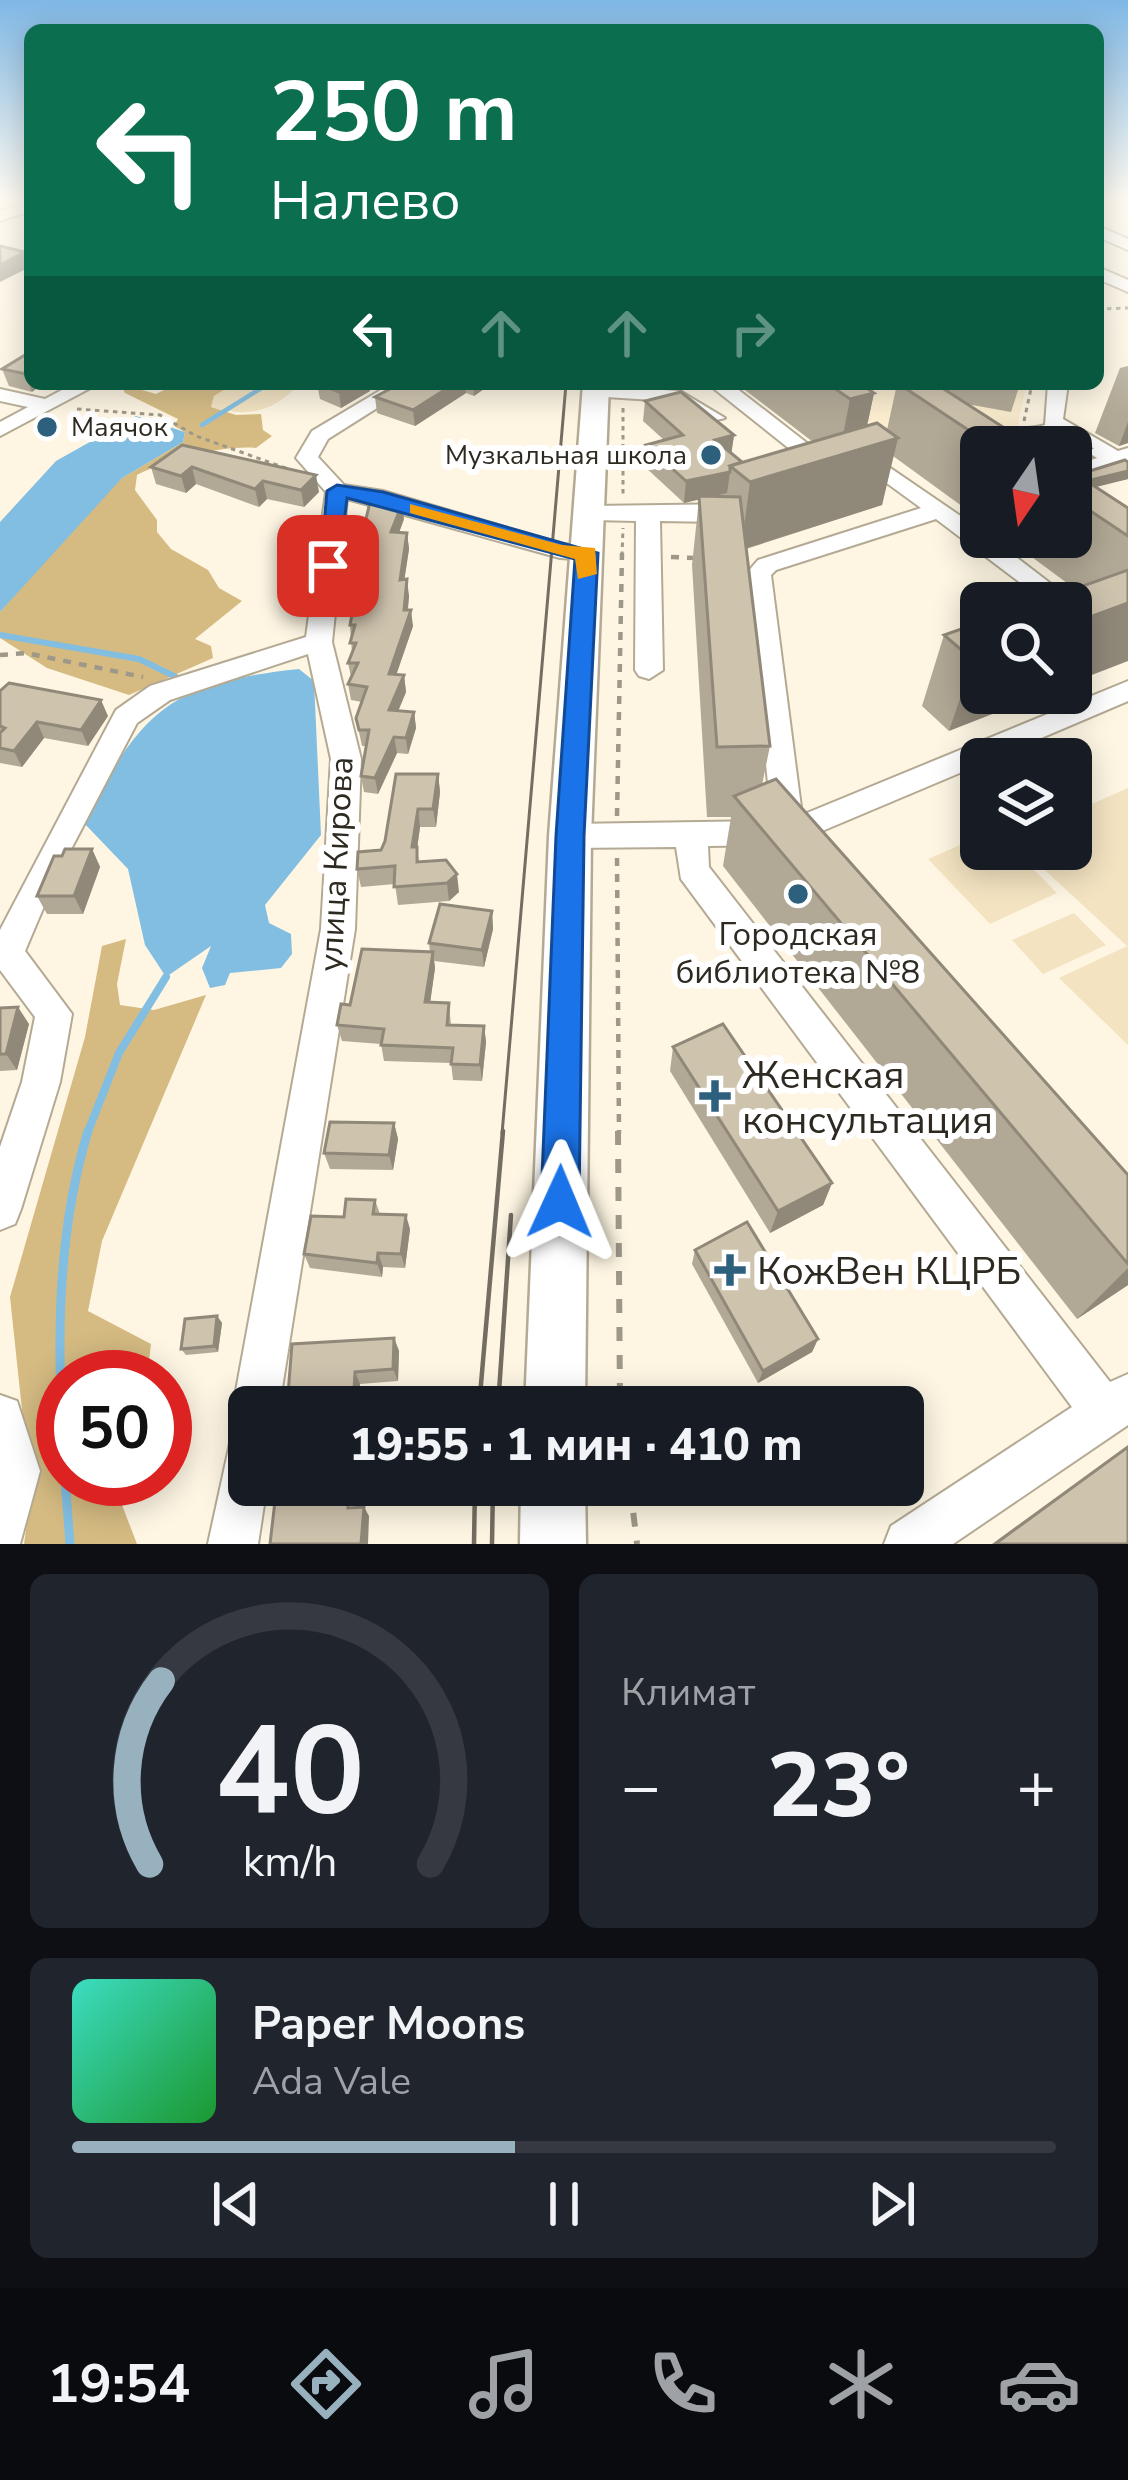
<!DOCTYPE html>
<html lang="ru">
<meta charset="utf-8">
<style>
:root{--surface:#171b24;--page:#20242c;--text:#f1f3f6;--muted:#9ea1a6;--line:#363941;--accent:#98b1bf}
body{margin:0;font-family:"Nunito Sans",sans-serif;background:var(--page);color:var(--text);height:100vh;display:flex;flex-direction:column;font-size:45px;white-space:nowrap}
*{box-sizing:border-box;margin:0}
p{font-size:39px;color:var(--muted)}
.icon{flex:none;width:66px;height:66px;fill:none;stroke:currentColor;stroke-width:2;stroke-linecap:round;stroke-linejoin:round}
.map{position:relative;height:1544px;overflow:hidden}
.side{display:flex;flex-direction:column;gap:30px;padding:30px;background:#0d0f14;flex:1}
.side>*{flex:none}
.top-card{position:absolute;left:24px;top:24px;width:1080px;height:366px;border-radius:18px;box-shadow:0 6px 30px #0003;background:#0b6e4f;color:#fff;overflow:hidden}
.needle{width:78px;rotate:193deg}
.fabs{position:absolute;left:960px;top:426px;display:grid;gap:24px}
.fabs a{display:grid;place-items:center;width:132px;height:132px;border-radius:18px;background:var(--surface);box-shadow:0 6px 30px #0003;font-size:60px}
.speed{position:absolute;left:36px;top:1350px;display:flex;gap:24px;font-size:60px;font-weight:700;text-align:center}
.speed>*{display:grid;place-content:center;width:156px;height:156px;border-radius:50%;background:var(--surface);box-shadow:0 6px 30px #0003;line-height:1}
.speed .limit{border:18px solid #d22;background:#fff;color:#111}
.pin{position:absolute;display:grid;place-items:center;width:102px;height:102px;color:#fff;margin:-51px;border-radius:24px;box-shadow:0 6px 18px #0006}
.me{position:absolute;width:132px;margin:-66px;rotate:1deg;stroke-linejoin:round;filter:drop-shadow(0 0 9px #0008)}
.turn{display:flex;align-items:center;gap:42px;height:252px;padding:0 48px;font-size:54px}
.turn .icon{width:156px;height:156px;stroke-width:2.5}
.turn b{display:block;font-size:84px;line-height:102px}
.lanes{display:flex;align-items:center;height:114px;padding:0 48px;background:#0003;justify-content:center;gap:60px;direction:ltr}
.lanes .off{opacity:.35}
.big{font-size:90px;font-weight:800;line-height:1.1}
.side .card{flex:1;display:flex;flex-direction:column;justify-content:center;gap:18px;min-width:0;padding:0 42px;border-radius:18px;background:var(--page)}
.side .dial{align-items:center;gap:0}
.dial svg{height:312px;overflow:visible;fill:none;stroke:var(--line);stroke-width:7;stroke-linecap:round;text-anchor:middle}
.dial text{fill:var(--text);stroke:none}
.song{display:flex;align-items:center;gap:36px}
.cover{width:144px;height:144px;border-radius:18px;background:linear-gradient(135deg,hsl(170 70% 55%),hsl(130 70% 35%))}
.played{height:12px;border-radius:6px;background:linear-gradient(90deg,var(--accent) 45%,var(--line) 45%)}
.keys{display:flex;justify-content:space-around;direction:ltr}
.heat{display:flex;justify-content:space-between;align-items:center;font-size:66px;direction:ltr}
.side .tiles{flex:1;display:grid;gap:30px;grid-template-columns:1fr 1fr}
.card:last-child{grid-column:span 2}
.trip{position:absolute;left:228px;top:1386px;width:696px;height:120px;border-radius:18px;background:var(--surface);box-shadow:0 6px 30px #0003;font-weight:800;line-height:120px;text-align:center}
.tab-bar{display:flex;height:192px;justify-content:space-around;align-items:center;background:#090b0e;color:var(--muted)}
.tab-bar .icon{width:84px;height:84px}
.tab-bar .active{color:var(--accent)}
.tab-bar b{font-size:54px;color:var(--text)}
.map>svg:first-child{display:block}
</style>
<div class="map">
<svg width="1128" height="1544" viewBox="0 0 1128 1544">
<rect width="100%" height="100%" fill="#fef6e3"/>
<path fill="#fceecf" d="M812 384H1027L1016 432H884Z"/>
<g fill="#f3e3c1">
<path d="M234 384H299C274 412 247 418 211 407L214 396Z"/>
<path d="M1128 788V1045L1059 978 1127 946 1022 849H1071V813Z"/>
<path d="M981 836V849H1013L1057 893 990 924 928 859Z"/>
<path d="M1074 913 1106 945 1043 974 1012 940Z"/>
</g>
<g fill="#d5bb82">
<path d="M121 384 156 394 176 384H234L214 396 211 407 236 415 261 414 263 430 272 436 256 448C223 445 167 460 137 475L135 490 157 520V532L171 549 208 570 219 588 242 601 195 639 211 646 213 658 129 695 47 668 0 638V612L97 501 122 478 183 442 185 432 174 426 178 419 125 393Z"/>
<path d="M126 939 117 984 120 1005 154 1010 206 995 102 1241 88 1311 151 1344 147 1377H63V1479H112L137 1544H24L31 1495 10 1297 85 1037 102 946Z"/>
</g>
<g fill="#81bee1">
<path d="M136 416 185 432 183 442 122 478 0 612V522L56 461Z"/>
<path d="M299 669 314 681 321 835 265 905 269 923 291 934 292 954 281 968 230 973 225 985 210 988 202 968 211 946 166 977 145 945 128 869 83 822C143 711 167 683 299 669Z"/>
</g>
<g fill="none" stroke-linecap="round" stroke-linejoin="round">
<path stroke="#81bee1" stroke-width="4.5" d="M202 425 268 384"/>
<path stroke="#81bee1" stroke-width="6" d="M0 635 139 659 178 678"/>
<path stroke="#81bee1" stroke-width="8" d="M87 1134 119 1053 166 977"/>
<g stroke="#81bee1" stroke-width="9">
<path d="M63 1446C57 1340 57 1233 88 1131"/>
<path d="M65 1479 70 1544"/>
</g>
<g stroke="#b4aa94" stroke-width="4">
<g id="minor">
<path d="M1098 199H1121L1098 208Z"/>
<path d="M30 201V211L0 221V211Z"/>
<path d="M1098 226 1128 239V250L1098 237Z"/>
<path d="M1098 267 1128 280V292L1098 279Z"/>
<path d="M73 384H98L0 436V422L28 407 0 401V389L45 399Z"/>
<path d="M391 384H415L328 439 318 457 344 485 383 491 562 544 596 548 599 553 587 560 560 558 347 499 332 642 361 759 355 929 279 1407H249V1485H267L258 1544H208L232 1434 249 1427 240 1423 233 1407 321 929 331 759 308 654 170 700 137 723 56 878 25 951 72 1014 60 1082 21 1209 15 1224 0 1230V1147L22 1082 35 1017 0 970V930L116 710 150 686 306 637 326 492 296 458 312 431Z"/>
<path d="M708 384H731L839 468 828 475 820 473Z"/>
<path d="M1048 384H1068L1063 419 1118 451 1128 448V462L1071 480V466L1097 458 1059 434 1020 445 979 438V430C1002 426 1021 432 1045 425Z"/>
<path d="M597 386 680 391 725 418 708 422 669 401 590 396V388Z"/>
<path d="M880 461 981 530V537H990L1076 603 1071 609V603H1047L936 519 776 570 771 575 802 815 1128 681V701L992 759H981V764L789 845 708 846 709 867 1110 1382 1128 1374V1425L953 1544H884L891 1526 1072 1407 681 879 676 847 570 848 559 845 554 836 559 827 570 824 772 821 746 574 758 560 921 508 877 476 851 484 840 477Z"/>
<path d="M735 504 743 506V516L717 522 660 521 663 670 649 679 639 676 635 670 636 521 592 520 580 513 592 506Z"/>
<path d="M0 1395 17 1401 40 1471 20 1544H0Z"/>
</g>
</g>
<g stroke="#b4aa94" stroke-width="5">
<g id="major">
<path d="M583 384H609L591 836 585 1407H525L549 836Z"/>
<path d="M521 1485H585L586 1544H520Z"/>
</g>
</g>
<g stroke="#9e9889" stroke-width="3" stroke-dasharray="4.5 4.5" stroke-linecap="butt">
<path d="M1098 309 1128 308"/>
<path d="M623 408V498"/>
<path d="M77 409 160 415 196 436 294 471"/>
<path d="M1024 421 1032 384"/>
<path d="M622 556 623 528"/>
</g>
<g stroke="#9e9889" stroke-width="4.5" stroke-dasharray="8 8" stroke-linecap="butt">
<path d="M671 557 696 558"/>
<path d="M0 655 26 653 143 677"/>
<path d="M617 816 622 553"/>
<path d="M617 858 619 1134"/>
</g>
<g stroke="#9e9889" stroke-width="6" stroke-dasharray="14 14" stroke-linecap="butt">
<path d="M618 1131 620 1407"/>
<path d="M630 1485 637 1544"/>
</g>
<use href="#minor" fill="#fff" fill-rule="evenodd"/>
<use href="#major" fill="#fff" fill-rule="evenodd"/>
<path stroke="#746e62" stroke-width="3" d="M502 1134 566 384"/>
<g stroke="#746e62" stroke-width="4.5">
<path d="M479 1407 503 1131"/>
<path d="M498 1407 511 1215"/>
<path d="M474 1544 475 1485"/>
<path d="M492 1544 493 1485"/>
</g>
</g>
<g fill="#b1a895">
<path d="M30 352 32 392 9 386 2 369Z"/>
<path d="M1128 366V443L1119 446 1095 433 1120 368Z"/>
<path d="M317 384H369L370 391 341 408 320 399Z"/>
<path d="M399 384H491L474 396 466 393 415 426 377 413 375 397Z"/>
<path d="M737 384H861L874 393 867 426 877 423 887 430 897 384H1020L1011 412 967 404 1019 437 1025 436 1035 442 1061 435 1090 448 1086 457 1071 462V447H981V520L893 456 882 505 746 549 770 746 762 785 776 779 1128 1175V1285L1077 1319 723 866 731 817H707L692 565 699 499 684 503 644 466 646 445 664 440 643 421 645 401 681 392 734 435 731 454 742 462 813 442Z"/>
<path d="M182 445 319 492 304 507 267 499 259 507 196 484 186 493 156 484 151 467Z"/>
<path d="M1128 462V479L1096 487 1128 508V661L1075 589 1005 537H1071V471L1077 475Z"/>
<path d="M404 519 399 533H407L409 549 404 580 409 596 408 610 413 626 396 675H404L406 692 398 711 414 712 416 728 408 754 397 753 378 794 364 792 361 776 366 746H362L356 718 362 702 351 700 348 684 351 677 348 663 352 654 350 625 353 606H352L349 590Z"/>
<path d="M981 622V693L949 731 922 706 944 635Z"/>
<path d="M0 691 108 716 88 746 44 738 22 767 0 763Z"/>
<path d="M438 774 440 792 436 827H420L417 849 419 862 459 892 449 901 398 905 395 884 361 887 357 869 381 850Z"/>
<path d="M92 849 100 867 83 914H47L37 896 62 856Z"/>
<path d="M492 911 493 929 484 967 434 961 435 968 430 1002 449 1003 451 1025 484 1026 486 1042 482 1081 453 1080 451 1063 384 1061 381 1044 342 1041 337 1025 350 1005 430 952 429 943Z"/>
<path d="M0 1008 29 1024 17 1070 0 1071Z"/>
<path d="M673 1047 832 1183 823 1205 770 1233 670 1071Z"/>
<path d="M394 1123 398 1139 393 1170 330 1169 324 1153Z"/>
<path d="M375 1200 380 1214 410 1229 405 1268 383 1267 382 1277 310 1268 304 1254 344 1217Z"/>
<path d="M695 1250 818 1339 812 1352 758 1383 692 1264Z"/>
<path d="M217 1316 222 1323 218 1352 186 1355 181 1349Z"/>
<path d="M394 1338 399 1351 398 1381 360 1384 359 1407H287Z"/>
<path d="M1128 1445V1544H992Z"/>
</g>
<g fill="#908879">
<path d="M25 252 30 267 0 282V265Z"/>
<path d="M30 372V384H43L32 392 26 374Z"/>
<path d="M352 384H369L370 391 341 408 339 392Z"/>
<path d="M454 384H465L466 393 415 426 413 410Z"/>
<path d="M473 384H491L474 396Z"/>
<path d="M874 393 862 449 898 438 882 505 741 550 750 482 839 456 850 399Z"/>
<path d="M1128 422V443L1119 446Z"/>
<path d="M734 435 731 456 715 440Z"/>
<path d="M1090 448 1086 457 1071 462V455Z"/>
<path d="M192 467 196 484 186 493 181 476Z"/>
<path d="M1128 471V479L1083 490 1086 481Z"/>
<path d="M730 472 727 493 684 503 686 481Z"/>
<path d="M316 475 319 492 304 507 301 490Z"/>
<path d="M263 481 267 499 259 507 255 489Z"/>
<path d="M402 504 404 519 393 548 391 532Z"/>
<path d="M407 533 409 549 402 596 400 580Z"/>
<path d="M407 579 409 596 406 625 411 610 413 626 391 690 389 674 404 610Z"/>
<path d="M1128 603V661L1071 683V624Z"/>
<path d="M981 657V693H1046L949 731 973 660Z"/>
<path d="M404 675 406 692 392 726 389 710Z"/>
<path d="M101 700 108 716 88 746 81 730Z"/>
<path d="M414 712 416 728 408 754 406 738Z"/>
<path d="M37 722 44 738 22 767 14 751Z"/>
<path d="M394 737 397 753 378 794 375 778Z"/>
<path d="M438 774 440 792 436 827 433 809Z"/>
<path d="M418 809 420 827 417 849 420 880 412 847Z"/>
<path d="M92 849 100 867 83 914 74 896Z"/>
<path d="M457 874 459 892 449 901 447 883Z"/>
<path d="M492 911 493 929 484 967 482 950Z"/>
<path d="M433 952 435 968 428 1018 425 1002Z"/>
<path d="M18 1007 29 1024 17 1070 6 1054Z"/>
<path d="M484 1026 486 1042 482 1081 480 1065Z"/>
<path d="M394 1123 398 1139 393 1170 389 1155Z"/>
<path d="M832 1183 823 1205 770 1233 778 1211Z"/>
<path d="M406 1215 410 1229 405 1268 401 1254Z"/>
<path d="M378 1253 383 1267 382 1277 377 1263Z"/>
<path d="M1128 1268V1285L1077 1319Z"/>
<path d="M217 1316 222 1323 218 1352 214 1346Z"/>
<path d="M394 1338 399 1351 398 1381 393 1369Z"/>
<path d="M818 1339 812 1352 758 1383 763 1371Z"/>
<path d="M355 1372 360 1384 359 1407H353Z"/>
<path d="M364 1507 369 1516 368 1544H361Z"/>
</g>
<g fill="#cec3ad" stroke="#908879" stroke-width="3">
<path d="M0 246 25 252 0 265Z"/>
<path d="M30 352V372L26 374 2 369Z"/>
<path d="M320 384H352L339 392Z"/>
<path d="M399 384H454L413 410 375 397Z"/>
<path d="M828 384H861L874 393 850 399Z"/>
<path d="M899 384H936L1034 447H994Z"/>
<path d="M681 392 734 435 715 440 742 462 730 466V472L686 481 646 445 683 435 645 401Z"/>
<path d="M877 423 898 438 750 482 730 466Z"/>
<path d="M1061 435 1090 448 1071 455V447H1034L1019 437 1025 436 1035 442Z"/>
<path d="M182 445 316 475 301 490 263 481 255 489 192 467 181 476 151 467Z"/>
<path d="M1125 460 1128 462V471L1087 481 1077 475Z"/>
<path d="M1071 471 1128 508V536L1071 498Z"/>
<path d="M699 496 740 497 770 746 717 747Z"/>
<path d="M371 498 402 504 391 532 407 533 400 580 407 579 404 610H411L389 674 404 675 389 710 414 712 406 738 394 737 375 778 361 776 369 730H359L356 718 367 687 348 684 358 663H348L356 643H350L355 625H350L357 589 349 590Z"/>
<path d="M1128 570V603L1071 624V603H1035Z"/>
<path d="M981 622V657L973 660 944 635Z"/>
<path d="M9 683 101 700 81 730 37 722 14 751 0 748V733L5 728 0 726V691Z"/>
<path d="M396 774H438L433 809H418L412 847H417V862L446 860 457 874 447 883 394 887 395 866 357 869 358 852 381 850 385 841Z"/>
<path d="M776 779 1128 1175V1264L734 796Z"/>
<path d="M65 849H92L74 896H37L54 856H62Z"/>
<path d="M440 904 492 911 482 950 429 943Z"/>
<path d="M362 949 433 952 425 1002 449 1003 447 1025 484 1026 480 1065 451 1064 453 1048 381 1045 384 1029 337 1025 341 1004 350 1005Z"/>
<path d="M18 1007 6 1054H0V1008Z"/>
<path d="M723 1024 832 1183 778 1211 673 1047Z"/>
<path d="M330 1122 394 1123 389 1155 324 1153Z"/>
<path d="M346 1199 375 1200 373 1214 406 1215 401 1254 378 1253 377 1263 304 1254 311 1216 344 1217Z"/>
<path d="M747 1222 818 1339 763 1371 695 1250Z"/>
<path d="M217 1316 214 1346 181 1349 185 1319Z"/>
<path d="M394 1338 393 1369 355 1372 353 1407H287L292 1344Z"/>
<path d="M1128 1447V1544H995Z"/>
<path d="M348 1497V1508L364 1507 361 1544H270L275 1501Z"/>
</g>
<linearGradient id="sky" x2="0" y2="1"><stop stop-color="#7fb8e5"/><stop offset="0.48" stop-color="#fffbf2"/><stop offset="1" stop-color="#fffbf2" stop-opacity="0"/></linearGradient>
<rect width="1128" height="415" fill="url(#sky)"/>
<path fill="#1a73e8" stroke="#114b97" stroke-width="3" d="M337 485 383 492 598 553 584 836 579 1202 573 1215 560 1220 547 1215 541 1202 556 836 575 559 347 498 339 566 320 571 327 491Z"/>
<path fill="#f59e0b" d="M410 504 562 545 595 548 597 574 578 579 575 559 410 513Z"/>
<g fill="#2c607c" stroke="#fff" stroke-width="4.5">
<circle cx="47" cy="427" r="12"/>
<circle cx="711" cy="455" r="12"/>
<circle cx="798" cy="894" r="12"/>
<path d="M709 1078h12v12h12v12h-12v12h-12v-12h-12v-12h12z"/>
<path d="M724 1252h12v12h12v12h-12v12h-12v-12h-12v-12h12z"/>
</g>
<g text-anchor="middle" stroke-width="12" stroke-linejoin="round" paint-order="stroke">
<g font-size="27" fill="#2e2a21" stroke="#fff" text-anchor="start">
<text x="71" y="436">Маячок</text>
<text x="687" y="464" text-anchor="end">Музкальная школа</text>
</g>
<g font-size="33" fill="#2e2a21" stroke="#fff">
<text transform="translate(335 864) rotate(-87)" y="12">улица Кирова</text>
</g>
<g font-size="33" fill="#2e2a21" stroke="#fff">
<text x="798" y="945">Городская<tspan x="798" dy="38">библиотека №8</tspan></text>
</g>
<g font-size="39" fill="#2e2a21" stroke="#fff" text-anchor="start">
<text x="742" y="1088">Женская<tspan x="742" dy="45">консультация</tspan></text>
<text x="757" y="1284">КожВен КЦРБ</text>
</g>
</g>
</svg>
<div class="fabs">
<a><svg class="needle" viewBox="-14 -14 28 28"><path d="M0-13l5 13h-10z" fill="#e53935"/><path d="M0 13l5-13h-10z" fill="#9ea1a6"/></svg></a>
<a><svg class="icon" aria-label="search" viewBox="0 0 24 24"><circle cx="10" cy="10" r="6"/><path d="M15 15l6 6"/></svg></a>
<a><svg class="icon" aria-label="layers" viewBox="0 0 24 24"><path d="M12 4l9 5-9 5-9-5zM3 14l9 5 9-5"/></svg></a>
</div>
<div class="speed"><div class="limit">50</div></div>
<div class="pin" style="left:328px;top:566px;background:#d93025"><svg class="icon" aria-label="arrive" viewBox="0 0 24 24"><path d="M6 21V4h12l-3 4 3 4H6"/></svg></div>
<svg class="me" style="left:560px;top:1202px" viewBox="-20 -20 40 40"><path d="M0-17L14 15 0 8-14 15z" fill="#1a73e8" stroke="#fff" stroke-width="4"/></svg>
<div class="trip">19:55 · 1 мин · 410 m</div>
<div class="top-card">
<div class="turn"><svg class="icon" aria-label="left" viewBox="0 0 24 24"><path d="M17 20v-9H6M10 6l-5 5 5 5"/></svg><div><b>250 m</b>Налево</div></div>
<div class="lanes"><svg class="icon" aria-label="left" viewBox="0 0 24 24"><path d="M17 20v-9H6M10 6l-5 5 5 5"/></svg><svg class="icon off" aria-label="ahead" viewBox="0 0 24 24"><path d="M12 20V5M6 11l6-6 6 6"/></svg><svg class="icon off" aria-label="ahead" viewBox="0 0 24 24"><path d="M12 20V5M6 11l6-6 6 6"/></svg><svg class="icon off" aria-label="right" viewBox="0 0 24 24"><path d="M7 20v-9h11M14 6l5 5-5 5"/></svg></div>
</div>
</div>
<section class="side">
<div class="tiles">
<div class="card dial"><svg viewBox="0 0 100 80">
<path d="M14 69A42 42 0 1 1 86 69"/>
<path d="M14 69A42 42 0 0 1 17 22" stroke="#98b1bf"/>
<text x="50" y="56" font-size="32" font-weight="700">40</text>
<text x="50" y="72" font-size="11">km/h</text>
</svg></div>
<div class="card"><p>Климат</p>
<div class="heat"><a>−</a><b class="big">23°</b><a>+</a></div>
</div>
<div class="card">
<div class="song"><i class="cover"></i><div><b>Paper Moons</b><p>Ada Vale</p></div></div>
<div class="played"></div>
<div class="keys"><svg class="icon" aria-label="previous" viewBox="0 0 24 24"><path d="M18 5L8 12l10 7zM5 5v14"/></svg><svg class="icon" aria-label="pause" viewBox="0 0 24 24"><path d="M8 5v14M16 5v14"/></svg><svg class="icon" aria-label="next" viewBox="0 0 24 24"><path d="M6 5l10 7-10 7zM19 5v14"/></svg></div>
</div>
</div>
</section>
<nav class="tab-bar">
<b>19:54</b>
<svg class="icon active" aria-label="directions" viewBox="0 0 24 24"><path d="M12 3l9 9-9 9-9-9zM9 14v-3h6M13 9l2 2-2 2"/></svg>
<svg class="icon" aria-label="music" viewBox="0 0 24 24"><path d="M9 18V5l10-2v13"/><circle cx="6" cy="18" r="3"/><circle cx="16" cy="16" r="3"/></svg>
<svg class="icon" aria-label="phone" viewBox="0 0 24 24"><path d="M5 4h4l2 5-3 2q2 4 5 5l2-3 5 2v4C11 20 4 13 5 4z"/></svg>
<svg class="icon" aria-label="climate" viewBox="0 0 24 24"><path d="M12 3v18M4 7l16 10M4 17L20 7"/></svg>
<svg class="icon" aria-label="car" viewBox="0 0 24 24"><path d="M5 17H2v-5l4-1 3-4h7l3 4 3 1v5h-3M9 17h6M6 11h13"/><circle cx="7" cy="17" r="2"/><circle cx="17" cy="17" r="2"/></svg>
</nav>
